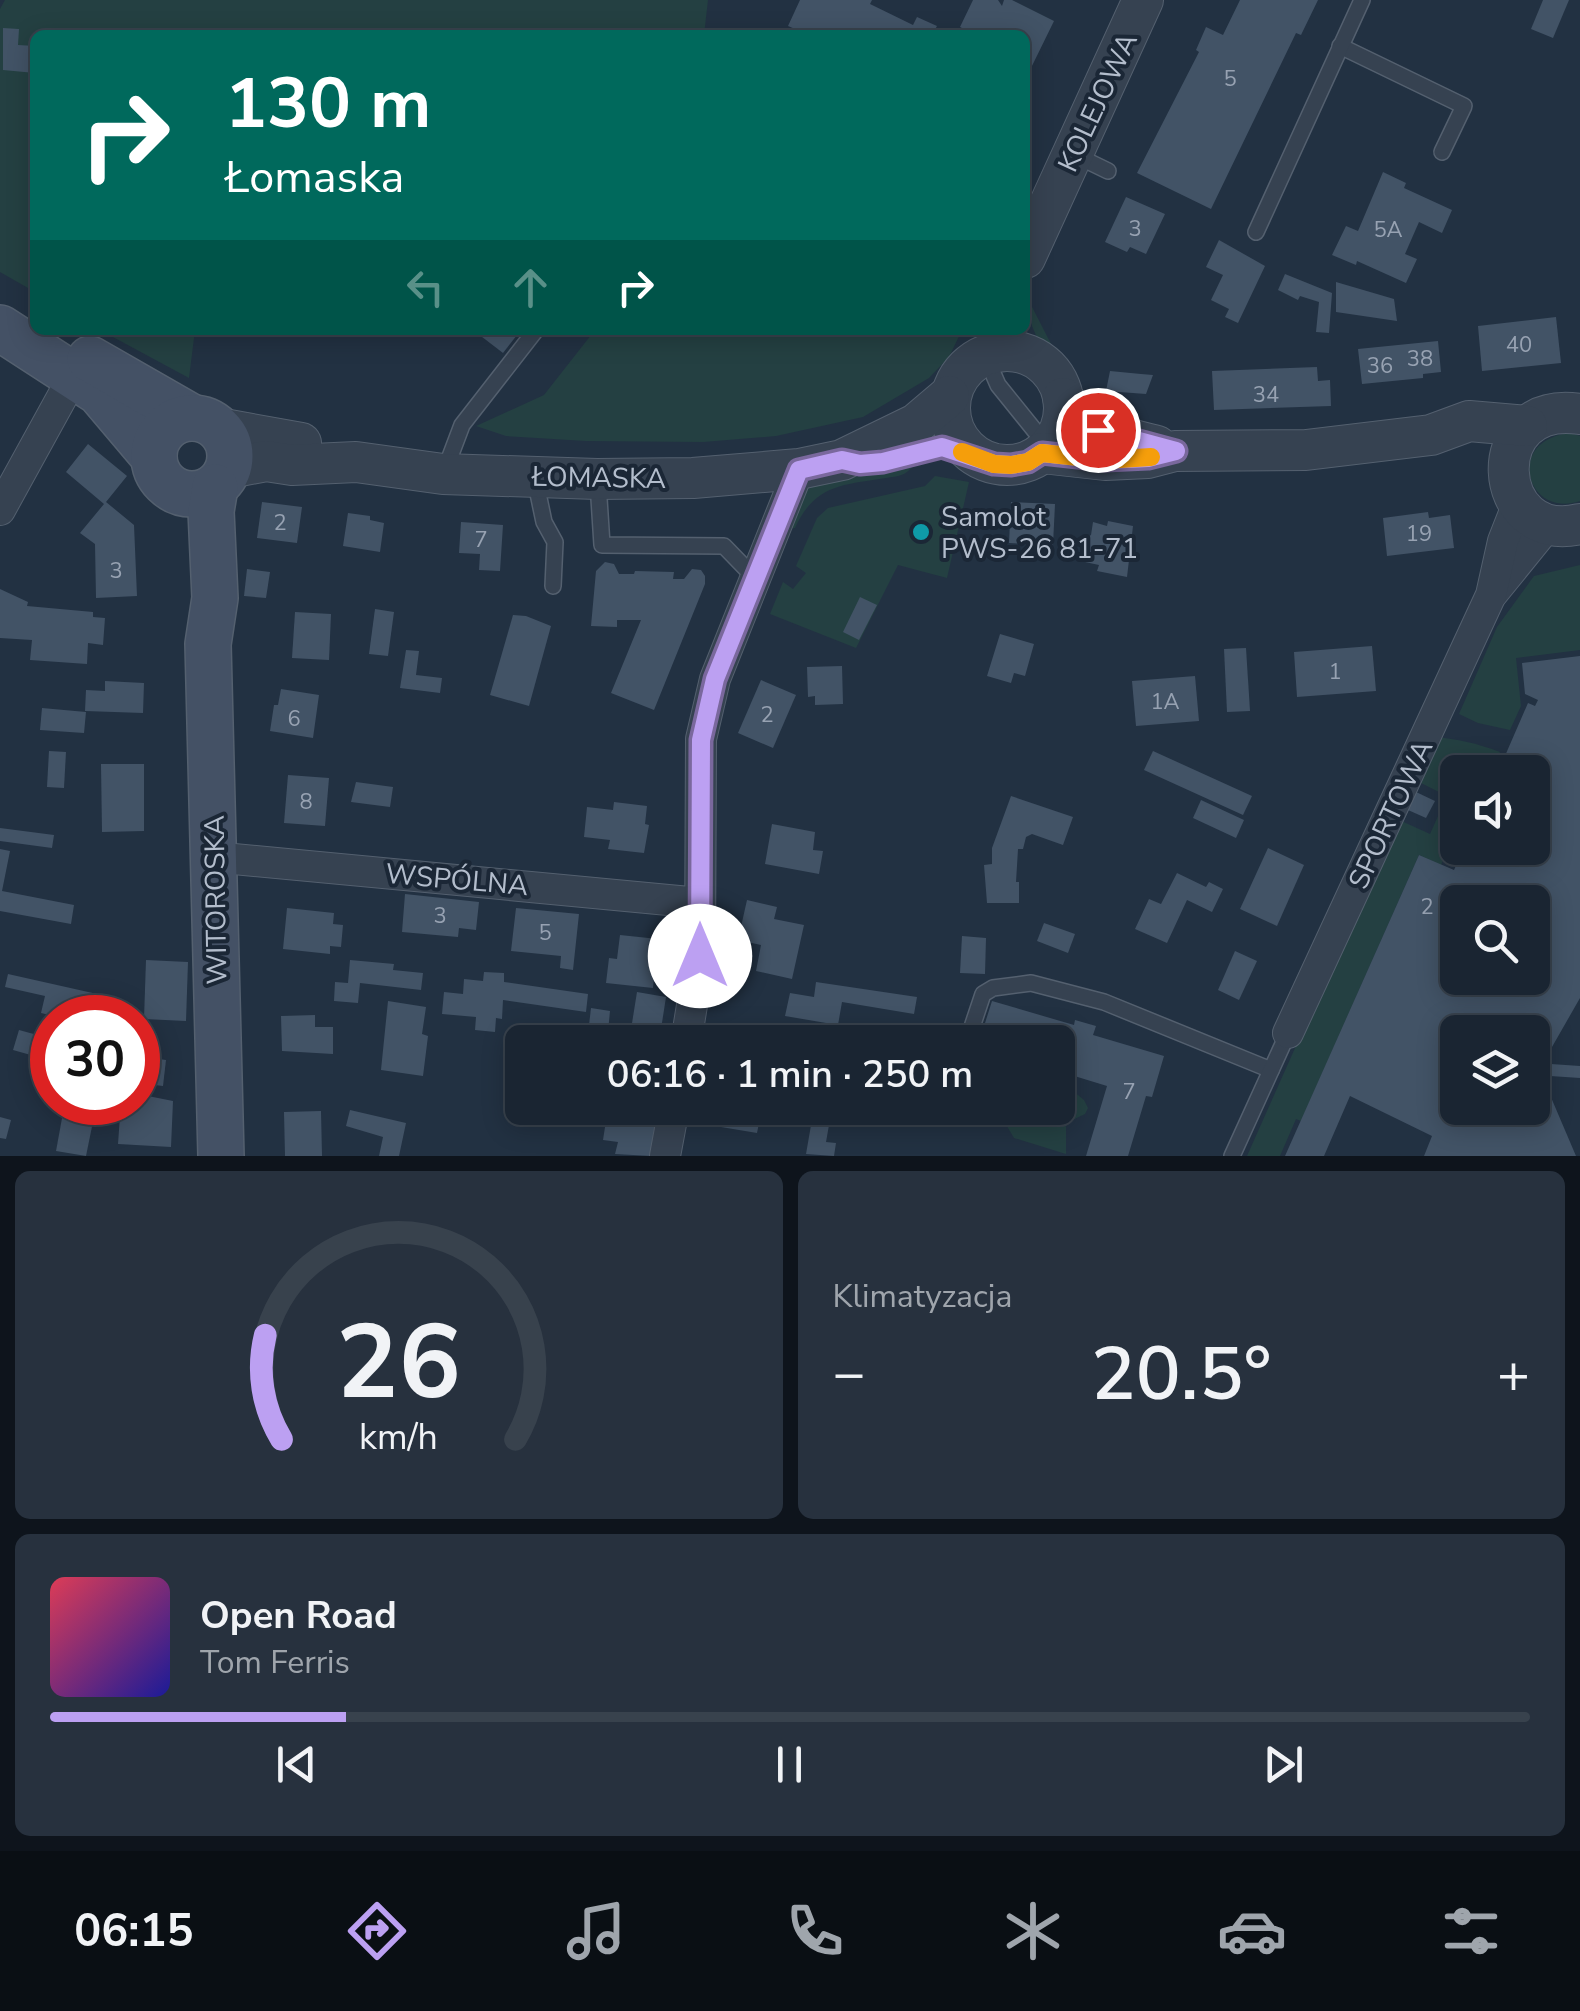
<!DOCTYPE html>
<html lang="pl">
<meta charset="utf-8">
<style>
:root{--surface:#1a2532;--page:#27313e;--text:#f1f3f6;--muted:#9fa5ac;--line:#38424d;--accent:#bca0f2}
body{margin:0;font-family:"Nunito Sans",sans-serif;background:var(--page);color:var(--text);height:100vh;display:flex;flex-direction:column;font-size:38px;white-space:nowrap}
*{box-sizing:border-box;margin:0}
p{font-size:32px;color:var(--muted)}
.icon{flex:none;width:55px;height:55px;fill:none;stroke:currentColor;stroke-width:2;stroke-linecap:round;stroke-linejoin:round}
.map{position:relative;height:1156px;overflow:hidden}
.drawer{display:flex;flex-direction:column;gap:15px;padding:15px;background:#0e141c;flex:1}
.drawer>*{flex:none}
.top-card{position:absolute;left:30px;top:30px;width:1000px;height:305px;border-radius:15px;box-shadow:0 5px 25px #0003,0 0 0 2px var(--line);background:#00695c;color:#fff;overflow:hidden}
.controls{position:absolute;left:1440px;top:755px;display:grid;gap:20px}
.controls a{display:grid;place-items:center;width:110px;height:110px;border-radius:15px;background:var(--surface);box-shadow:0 5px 25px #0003,0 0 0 2px var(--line);font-size:50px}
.speed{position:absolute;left:30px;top:995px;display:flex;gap:20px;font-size:50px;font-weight:700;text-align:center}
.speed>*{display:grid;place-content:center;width:130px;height:130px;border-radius:50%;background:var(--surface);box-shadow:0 5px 25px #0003,0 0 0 2px var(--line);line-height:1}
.speed .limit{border:15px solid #d22;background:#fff;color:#111}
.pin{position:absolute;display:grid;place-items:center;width:85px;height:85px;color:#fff;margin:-42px;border:5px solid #fff;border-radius:50%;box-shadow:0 2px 10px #0007}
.me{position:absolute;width:110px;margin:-55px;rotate:0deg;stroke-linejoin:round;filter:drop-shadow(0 0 8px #0008)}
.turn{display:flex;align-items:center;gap:35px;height:210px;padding:0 30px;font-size:45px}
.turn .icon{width:130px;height:130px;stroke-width:2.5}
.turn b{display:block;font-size:70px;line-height:85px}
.lanes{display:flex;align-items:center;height:95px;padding:0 30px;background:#0003;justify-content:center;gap:50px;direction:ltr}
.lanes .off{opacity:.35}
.big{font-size:75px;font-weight:600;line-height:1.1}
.drawer .widget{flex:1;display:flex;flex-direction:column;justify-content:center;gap:15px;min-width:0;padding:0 35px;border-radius:15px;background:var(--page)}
.drawer .dial{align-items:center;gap:0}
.dial svg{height:260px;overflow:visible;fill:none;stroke:var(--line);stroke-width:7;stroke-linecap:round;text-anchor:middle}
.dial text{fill:var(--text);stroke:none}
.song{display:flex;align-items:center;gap:30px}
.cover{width:120px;height:120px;border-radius:15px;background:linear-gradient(135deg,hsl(350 70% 55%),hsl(240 70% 35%))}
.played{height:10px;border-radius:5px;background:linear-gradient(90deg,var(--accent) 20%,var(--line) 20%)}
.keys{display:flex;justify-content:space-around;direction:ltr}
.heat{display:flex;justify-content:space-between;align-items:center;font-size:55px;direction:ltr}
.drawer .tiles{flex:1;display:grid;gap:15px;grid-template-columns:1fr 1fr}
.widget:last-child{grid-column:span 2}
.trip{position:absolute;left:505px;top:1025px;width:570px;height:100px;border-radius:15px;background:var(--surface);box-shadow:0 5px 25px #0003,0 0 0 2px var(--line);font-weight:600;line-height:100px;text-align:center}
.tab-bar{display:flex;height:160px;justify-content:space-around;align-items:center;background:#0a0f14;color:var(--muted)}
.tab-bar .icon{width:70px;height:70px}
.tab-bar .on{color:var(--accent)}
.tab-bar b{font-size:45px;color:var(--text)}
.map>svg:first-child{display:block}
</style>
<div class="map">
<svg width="1580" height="1156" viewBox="0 0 1580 1156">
<rect width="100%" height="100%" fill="#223142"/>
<g fill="#244042">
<path d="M5 0H708L704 35H35V292L0 272V9Z"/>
<path d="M1029 301 1067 375 1096 419 1074 394 1063 371 1038 340 1032 326Z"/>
<path d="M100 330H195L189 378Z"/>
<path d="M595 330H962L949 357 929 378 863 417 776 436 703 442 586 441 506 436 476 426 544 395Z"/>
<path d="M1570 433 1580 436V501C1526 519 1504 440 1570 433Z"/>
<path d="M913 466C905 476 899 476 886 478 843 485 815 484 795 528L787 529 806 490 813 485Z"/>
<path d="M935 476 969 482 947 578 898 565 856 648 770 614 783 582 793 589 806 573 796 566 817 518 828 508 925 486Z"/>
<path d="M1580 565V650L1516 658 1521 706 1510 730 1478 723 1459 714 1497 627 1534 576Z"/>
<path d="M1434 737C1458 739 1476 743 1500 752L1490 772H1458L1457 846 1450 862 1443 860 1441 865 1419 855 1301 1121 1296 1119 1280 1156H1247L1397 819 1430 834 1447 796 1415 780Z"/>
<path d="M1065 1081 1072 1083 1073 1091 1084 1100 1088 1108 1085 1114 1066 1123V1154L1014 1138 996 1108H1058V1082L1064 1084Z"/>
</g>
<g fill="#425366" fill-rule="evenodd">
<path d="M800 0H872L870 4 913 25 917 17 937 26 932 35H830L804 28 802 32 788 26Z"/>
<path d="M973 0H998L1002 6 1004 0H1012L1054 21 1030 70 1025 68V35H964L966 30 960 27Z"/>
<path d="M1240 0H1318L1301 35 1296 33 1211 209 1137 173 1199 52 1196 50 1206 27 1223 35Z"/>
<path d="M1543 0H1569L1553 38 1531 29Z"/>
<path d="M3 28 19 29 18 45 35 46V73L3 70Z"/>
<path d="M1383 172 1406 183 1404 188 1452 210 1442 233 1419 222 1405 254 1417 259 1406 283 1357 261 1356 265 1332 255 1346 226 1358 231Z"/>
<path d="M1126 197 1165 214 1146 254 1130 247 1127 252 1105 242Z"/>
<path d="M1219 240 1265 266 1238 323 1225 317 1229 309 1211 300 1223 275 1206 267Z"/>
<path d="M1285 274 1332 293 1329 333 1316 332 1319 302 1300 296 1298 300 1278 290Z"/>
<path d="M1336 282 1394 299 1397 321 1336 312Z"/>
<path d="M1556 317 1561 363 1482 371 1478 326Z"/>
<path d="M473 330H521L503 353Z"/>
<path d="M1438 341 1441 372 1423 374V378L1362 384 1358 349Z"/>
<path d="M1317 367 1318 381 1330 380 1331 406 1214 410 1212 371Z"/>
<path d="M1110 371 1141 374 1153 375 1146 394 1106 391Z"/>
<path d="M88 444 127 476 106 502 134 525 137 596 96 598 95 544 80 533 104 504 66 472Z"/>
<path d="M262 502 302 507 297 543 257 538Z"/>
<path d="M1011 502 1055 504 1053 545 1009 543Z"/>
<path d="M1428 512 1429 518 1450 515 1454 548 1387 556 1383 518Z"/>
<path d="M348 513 370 516V520L384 523 380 552 343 546Z"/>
<path d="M1108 521 1133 526 1127 577 1097 571 1099 565 1085 562 1086 538 1091 535 1093 522 1107 526Z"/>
<path d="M461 522 503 525 500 571 479 570 480 554 459 553Z"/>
<path d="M605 562 614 564 619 574H634L635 571 674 572 673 579H684L692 569 701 570 705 576V584L654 710 611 693 641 620H617V627L591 626 596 571Z"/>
<path d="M247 569 270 572 266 598 244 596Z"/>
<path d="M0 589 28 602 27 606 93 612V617L105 618 103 645 88 643 87 664 30 660 32 640 0 638Z"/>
<path d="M860 597 877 605 859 640 843 632Z"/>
<path d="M375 609 394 612 388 656 369 654Z"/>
<path d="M295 612 331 614 329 660 292 658Z"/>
<path d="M513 615 526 616 551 626 529 706 490 695Z"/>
<path d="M1000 634 1034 644 1025 676 1014 673 1011 683 987 676Z"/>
<path d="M1372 646 1376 691 1297 697 1294 652Z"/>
<path d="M1246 648 1250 711 1227 712 1224 649Z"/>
<path d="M406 650 419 651 416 675 442 678 440 693 400 688Z"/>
<path d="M1580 656V998L1552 1047 1551 1064 1580 1066V1078L1550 1076V1095L1576 1156H1424L1432 1136 1350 1096 1324 1156H1285L1419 855 1454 870 1464 848H1532V772H1498L1528 703 1535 706 1538 700 1525 694 1522 663ZM1458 902H1532V978H1458ZM1458 1032H1532V1108H1458Z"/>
<path d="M842 666 843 704 815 705V696L808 697 807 667Z"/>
<path d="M1195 676 1199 721 1136 726 1132 681Z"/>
<path d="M761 680 796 695 773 748 738 733Z"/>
<path d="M105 681 144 683 143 713 85 711 86 690 105 691Z"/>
<path d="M281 689 319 695 313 738 270 731 274 705H278Z"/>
<path d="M42 708 86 712 84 733 40 730Z"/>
<path d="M49 751 66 752 64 788 47 787Z"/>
<path d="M1153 751 1252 796 1243 815 1144 770Z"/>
<path d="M101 764H144V831L102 832Z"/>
<path d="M288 775 329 778 325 826 284 823Z"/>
<path d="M356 782 393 787 390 807 351 802Z"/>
<path d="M1416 792 1435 801 1426 818 1408 810Z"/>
<path d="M1011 796 1073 817 1063 845 1032 834 1026 837 1023 849H1018L1016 882H1019V903H987L984 865 992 864V848Z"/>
<path d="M1201 800 1244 820 1236 838 1193 818Z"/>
<path d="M614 802 647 806 645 824 649 825 644 853 608 849 610 840 584 837 587 807 613 810Z"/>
<path d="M772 824 815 832 813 850 823 851 819 874 765 864Z"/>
<path d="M0 828 54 835 52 848 0 841Z"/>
<path d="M1268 848 1304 865 1277 926 1240 909Z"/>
<path d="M0 849 10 851 2 891 74 905 71 924 0 911Z"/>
<path d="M1177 873 1206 887 1209 882 1223 889 1212 912 1187 900 1167 943 1135 929 1149 899 1161 904Z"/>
<path d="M405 894 479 902 476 930 459 928 458 937 402 932Z"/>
<path d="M747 900 777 907 774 919 804 925 792 979 756 971 761 945 738 940Z"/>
<path d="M287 908 334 913 333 924 343 925 341 947 330 946V954L283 949Z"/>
<path d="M516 908 579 914 573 970 560 968 561 956 511 951Z"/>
<path d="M1044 923 1075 934 1068 953 1037 941Z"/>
<path d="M620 935 658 939 653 988 606 983 609 958 617 959Z"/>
<path d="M962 936 986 938 985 974 960 973Z"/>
<path d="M1235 951 1257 961 1239 1000 1218 990Z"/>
<path d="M146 960 188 962 186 1021 144 1019Z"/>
<path d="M350 960 394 964 393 970 423 973 421 990 360 983 358 1003 334 1001 335 982 348 983Z"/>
<path d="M484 972 504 973V982L588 994 586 1012 503 1000 502 1019 496 1018 495 1032 475 1030 476 1017 442 1014 444 992 463 994 464 979 483 981Z"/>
<path d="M8 974 106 996 101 1018H62L41 1013 45 996 5 987Z"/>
<path d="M816 982 917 997 914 1014 842 1002 838 1025 785 1016 790 993 814 997Z"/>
<path d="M637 992 666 997 659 1042H629Z"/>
<path d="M388 1001 426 1007 422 1034 428 1036 423 1076 381 1070Z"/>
<path d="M992 1001 1074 1025 1075 1020 1096 1026 1093 1035 1164 1056 1152 1097 1146 1096 1128 1156H1086L1107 1086 1058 1071V1042H979Z"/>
<path d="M591 1008 610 1011 607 1042H587Z"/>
<path d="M315 1015V1027H333V1054L282 1051 281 1016Z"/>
<path d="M19 1030 52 1039V1061L13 1050Z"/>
<path d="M138 1056 166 1060 163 1086 138 1083Z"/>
<path d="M138 1094 173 1101 171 1147 118 1144 121 1102H138Z"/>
<path d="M65 1102H97L86 1156 56 1151Z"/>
<path d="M624 1108H660L651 1156 615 1154 618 1142 603 1140 607 1114 622 1117Z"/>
<path d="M724 1108H762L757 1133 721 1127Z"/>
<path d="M814 1108H832L826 1142 836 1143 834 1156 806 1154Z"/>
<path d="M350 1110 406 1123 399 1156H379L383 1137 346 1126Z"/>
<path d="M321 1111 322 1156H285L284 1112Z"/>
<path d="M0 1117 11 1120 6 1139 0 1138Z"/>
</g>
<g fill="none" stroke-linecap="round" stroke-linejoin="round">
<g stroke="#54606f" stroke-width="18">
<g id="service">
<path d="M1340 46 1464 106 1442 152"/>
<path d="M1073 154 1108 171"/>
<path d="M1256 232 1362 0"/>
<path d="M985 355 998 385 1048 447"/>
<path d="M445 470 462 425 536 330"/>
<path d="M535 479 544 522 555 542 553 586"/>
<path d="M598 483 602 545 724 546 757 580"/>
<path d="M967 1042 983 994 993 988 1031 983 1104 1002 1271 1070"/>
<path d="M1232 1156 1288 1033"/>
</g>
</g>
<g stroke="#54606f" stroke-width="32">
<g id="minor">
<path d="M0 510 83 359"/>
<path d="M1493 593 1549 524"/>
<path d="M213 857 700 903"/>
<path d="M1288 1033 1491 595 1503 541 1518 503"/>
<path d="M686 1042 700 956 701 739 715 679 799 469"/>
<path d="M665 1156 674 1108"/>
</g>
</g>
<g stroke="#54606f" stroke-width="42">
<g id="tertiary">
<path d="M1025 258 1143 0"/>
<circle cx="1007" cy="408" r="57"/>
<path d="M1063 398C1084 433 1121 436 1157 446"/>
<path d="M1580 414C1480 399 1490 546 1580 524"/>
<path d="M218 428 301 443"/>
<path d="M1042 453 1105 460 1148 458 1175 451 1306 450 1431 435 1469 421 1527 426"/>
<path d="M229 468 266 461 292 465 356 462 443 474 597 479 693 478 799 469 842 460 916 424 949 396"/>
</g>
</g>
<g stroke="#54606f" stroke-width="48">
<g id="secondary">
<path d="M0 328 99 392 154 457"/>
<path d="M90 359 193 418"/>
<circle cx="192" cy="456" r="38"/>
<path d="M215 487 211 511 215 598 208 644 221 1156"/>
</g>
</g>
<use href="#service" stroke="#364251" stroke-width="15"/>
<use href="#minor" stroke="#364251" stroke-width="30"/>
<use href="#tertiary" stroke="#364251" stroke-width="40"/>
<use href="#secondary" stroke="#445165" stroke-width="45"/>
</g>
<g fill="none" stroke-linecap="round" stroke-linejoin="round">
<g stroke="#7a689d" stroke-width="25">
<path id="route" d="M700 956 701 740 715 679 799 470 842 460 860 464 883 462 942 447 994 464 1011 465 1028 462 1042 453 1105 460 1148 458 1176 451 1098 430"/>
</g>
<use href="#route" stroke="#bca0f2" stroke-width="18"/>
<path stroke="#f59e0b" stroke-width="18" d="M962 452 994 464 1011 465 1028 462 1042 453 1105 460 1151 457"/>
</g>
<circle fill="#0f9aa8" stroke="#1b2736" stroke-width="4" cx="921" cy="532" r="10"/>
<g text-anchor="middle" stroke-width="8" stroke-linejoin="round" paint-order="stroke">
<g font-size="22" fill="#97a2b2">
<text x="1230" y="86">5</text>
<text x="1135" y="236">3</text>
<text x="1388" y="237">5A</text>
<text x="1519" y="352">40</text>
<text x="1420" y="366">38</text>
<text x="1380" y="373">36</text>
<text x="1266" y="402">34</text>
<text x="280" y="530">2</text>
<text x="1419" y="541">19</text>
<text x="481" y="547">7</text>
<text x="116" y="578">3</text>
<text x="1335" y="679">1</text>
<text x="1165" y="709">1A</text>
<text x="767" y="722">2</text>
<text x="294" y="726">6</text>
<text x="306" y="809">8</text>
<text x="1427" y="914">2</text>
<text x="440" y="923">3</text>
<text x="545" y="940">5</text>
<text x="1129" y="1099">7</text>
</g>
<g font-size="28" fill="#b3bdcc" stroke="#1b2736">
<text transform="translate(1097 102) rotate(-65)" y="10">KOLEJOWA</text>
<text transform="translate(599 477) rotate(1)" y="10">ŁOMASKA</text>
<text transform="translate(1390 814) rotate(-65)" y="10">SPORTOWA</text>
<text transform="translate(457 879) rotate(5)" y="10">WSPÓLNA</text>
<text transform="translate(215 900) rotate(-91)" y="10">WITOROSKA</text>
</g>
<g font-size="28" fill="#b3bdcc" stroke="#1b2736" text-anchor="start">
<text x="941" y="526">Samolot<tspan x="941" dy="32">PWS-26 81-71</tspan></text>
</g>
</g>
</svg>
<div class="controls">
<a><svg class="icon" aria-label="sound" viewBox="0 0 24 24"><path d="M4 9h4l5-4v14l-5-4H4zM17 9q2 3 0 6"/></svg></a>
<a><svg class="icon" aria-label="search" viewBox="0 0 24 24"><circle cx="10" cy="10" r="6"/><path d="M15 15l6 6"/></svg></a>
<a><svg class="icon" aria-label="layers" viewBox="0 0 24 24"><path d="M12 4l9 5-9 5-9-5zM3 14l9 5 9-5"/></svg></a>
</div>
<div class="speed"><div class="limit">30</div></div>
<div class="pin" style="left:1098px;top:430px;background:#d93025"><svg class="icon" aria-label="arrive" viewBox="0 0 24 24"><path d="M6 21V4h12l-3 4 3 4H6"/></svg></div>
<svg class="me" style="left:700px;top:956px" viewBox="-20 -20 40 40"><circle r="19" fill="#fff"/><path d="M0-13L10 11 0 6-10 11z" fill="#bca0f2"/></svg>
<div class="trip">06:16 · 1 min · 250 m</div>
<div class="top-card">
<div class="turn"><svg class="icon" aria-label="right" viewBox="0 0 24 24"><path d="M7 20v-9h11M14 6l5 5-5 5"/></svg><div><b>130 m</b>Łomaska</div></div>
<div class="lanes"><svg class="icon off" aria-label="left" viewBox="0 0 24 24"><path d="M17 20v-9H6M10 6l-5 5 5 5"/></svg><svg class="icon off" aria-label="ahead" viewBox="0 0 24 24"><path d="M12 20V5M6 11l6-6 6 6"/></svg><svg class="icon" aria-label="right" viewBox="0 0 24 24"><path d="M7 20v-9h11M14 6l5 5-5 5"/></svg></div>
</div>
</div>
<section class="drawer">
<div class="tiles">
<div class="widget dial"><svg viewBox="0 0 100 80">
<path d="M14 69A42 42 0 1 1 86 69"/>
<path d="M14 69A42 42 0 0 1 9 37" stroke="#bca0f2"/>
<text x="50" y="56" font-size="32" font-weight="700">26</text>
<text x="50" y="72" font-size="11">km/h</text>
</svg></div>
<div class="widget"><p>Klimatyzacja</p>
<div class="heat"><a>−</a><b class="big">20.5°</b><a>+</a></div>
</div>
<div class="widget">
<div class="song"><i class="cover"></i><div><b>Open Road</b><p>Tom Ferris</p></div></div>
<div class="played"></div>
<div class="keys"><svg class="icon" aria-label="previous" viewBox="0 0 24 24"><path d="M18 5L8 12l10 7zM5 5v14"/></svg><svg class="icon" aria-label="pause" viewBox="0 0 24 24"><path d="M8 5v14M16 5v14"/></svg><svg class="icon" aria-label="next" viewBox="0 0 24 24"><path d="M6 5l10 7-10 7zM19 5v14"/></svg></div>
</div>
</div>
</section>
<nav class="tab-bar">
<b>06:15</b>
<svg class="icon on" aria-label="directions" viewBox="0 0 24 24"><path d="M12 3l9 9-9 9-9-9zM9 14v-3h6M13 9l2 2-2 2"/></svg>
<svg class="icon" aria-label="music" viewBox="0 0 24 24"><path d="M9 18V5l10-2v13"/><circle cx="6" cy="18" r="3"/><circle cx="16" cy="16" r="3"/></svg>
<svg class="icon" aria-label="phone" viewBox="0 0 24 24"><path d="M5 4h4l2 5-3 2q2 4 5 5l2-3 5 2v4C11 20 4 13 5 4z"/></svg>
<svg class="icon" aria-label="climate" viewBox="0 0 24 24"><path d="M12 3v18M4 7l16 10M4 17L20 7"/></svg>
<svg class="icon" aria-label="car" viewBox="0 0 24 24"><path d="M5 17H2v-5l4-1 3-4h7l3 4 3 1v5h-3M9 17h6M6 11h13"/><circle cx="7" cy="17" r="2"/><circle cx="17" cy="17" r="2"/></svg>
<svg class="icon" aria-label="filters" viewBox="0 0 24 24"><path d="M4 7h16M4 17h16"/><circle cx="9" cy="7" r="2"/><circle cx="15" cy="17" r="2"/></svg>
</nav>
